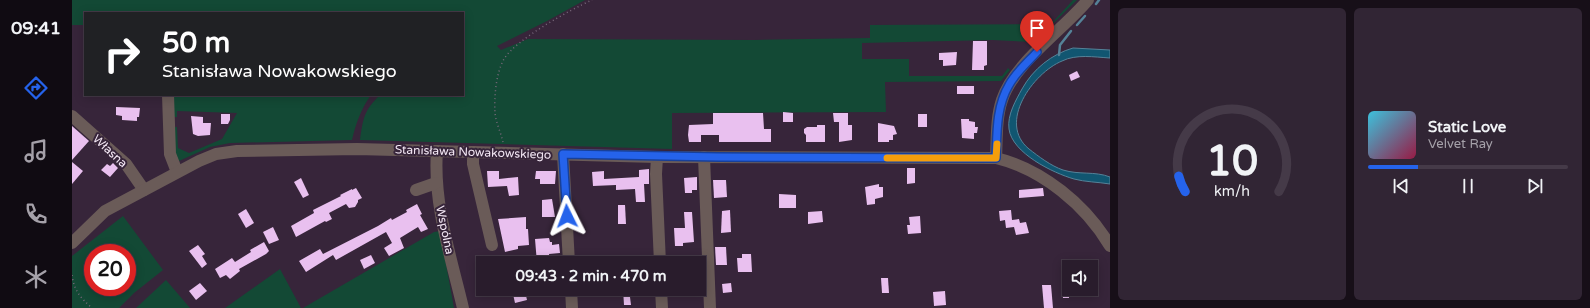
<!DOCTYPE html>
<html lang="pl">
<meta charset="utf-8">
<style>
:root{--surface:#291c2c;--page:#312534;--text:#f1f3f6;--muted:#a5a1a9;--line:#453a48;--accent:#2563eb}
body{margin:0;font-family:"Varela Round",sans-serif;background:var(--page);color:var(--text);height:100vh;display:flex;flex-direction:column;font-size:15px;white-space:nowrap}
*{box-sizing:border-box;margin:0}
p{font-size:13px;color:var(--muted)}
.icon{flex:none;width:22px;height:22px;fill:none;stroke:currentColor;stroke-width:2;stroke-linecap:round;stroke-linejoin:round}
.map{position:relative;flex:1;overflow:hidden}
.side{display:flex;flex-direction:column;gap:8px;padding:8px;background:#170f18;width:480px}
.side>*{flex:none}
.top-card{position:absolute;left:12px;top:12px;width:380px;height:84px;border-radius:0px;box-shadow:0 2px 10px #0003,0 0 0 1px var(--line);background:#202124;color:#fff;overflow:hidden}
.buttons{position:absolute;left:990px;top:260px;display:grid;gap:8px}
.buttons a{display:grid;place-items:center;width:36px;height:36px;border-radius:0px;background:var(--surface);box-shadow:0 2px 10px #0003,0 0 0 1px var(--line);font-size:20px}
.speed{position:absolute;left:12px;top:244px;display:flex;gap:8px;font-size:20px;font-weight:700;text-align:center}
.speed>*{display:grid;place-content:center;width:52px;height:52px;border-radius:50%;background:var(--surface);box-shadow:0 2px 10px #0003,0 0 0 1px var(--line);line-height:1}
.speed .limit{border:6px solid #d22;background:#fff;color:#111}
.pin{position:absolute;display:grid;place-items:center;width:34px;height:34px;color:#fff;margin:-41px -17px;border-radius:50% 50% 50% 0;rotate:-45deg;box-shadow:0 0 4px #0007}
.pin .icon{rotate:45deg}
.me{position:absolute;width:44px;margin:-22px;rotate:357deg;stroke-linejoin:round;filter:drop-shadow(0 0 3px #0008)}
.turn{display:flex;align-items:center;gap:14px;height:84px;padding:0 12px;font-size:18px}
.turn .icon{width:52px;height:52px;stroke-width:2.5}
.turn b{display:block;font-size:28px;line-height:34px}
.side .widget{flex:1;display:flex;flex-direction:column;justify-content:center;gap:6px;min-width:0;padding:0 14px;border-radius:6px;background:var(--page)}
.side .dial{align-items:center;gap:0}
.dial svg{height:104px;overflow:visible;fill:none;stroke:var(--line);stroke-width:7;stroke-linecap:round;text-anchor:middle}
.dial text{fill:var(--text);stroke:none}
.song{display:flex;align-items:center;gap:12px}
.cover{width:48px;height:48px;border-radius:6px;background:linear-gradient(135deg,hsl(190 70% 55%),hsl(340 70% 35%))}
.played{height:4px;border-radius:2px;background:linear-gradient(90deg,var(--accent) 25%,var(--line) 25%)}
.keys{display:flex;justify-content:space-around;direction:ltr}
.side .tiles{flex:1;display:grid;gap:8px;grid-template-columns:repeat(2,1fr)}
.trip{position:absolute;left:404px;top:256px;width:230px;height:40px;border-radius:0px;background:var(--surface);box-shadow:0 2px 10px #0003,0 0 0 1px var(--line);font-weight:800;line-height:40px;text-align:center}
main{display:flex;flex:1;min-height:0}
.tabs{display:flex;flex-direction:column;width:72px;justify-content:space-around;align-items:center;background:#100b12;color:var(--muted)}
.tabs .icon{width:28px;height:28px}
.tabs .current{color:var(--accent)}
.tabs b{font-size:18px;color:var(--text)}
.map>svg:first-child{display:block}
</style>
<main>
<nav class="tabs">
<b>09:41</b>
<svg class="icon current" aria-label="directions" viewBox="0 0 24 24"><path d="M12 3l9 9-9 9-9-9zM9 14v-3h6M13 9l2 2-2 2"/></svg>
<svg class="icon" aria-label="music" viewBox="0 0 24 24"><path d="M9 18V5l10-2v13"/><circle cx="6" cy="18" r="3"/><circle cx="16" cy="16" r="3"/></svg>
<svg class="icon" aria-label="phone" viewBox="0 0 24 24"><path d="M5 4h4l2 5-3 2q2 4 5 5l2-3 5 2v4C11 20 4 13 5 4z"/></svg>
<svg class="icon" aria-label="climate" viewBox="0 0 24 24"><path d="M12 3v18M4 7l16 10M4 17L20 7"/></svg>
</nav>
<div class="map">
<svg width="1038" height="308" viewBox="0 0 1038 308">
<rect width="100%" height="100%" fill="#37253a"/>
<g fill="#134935" fill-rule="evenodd">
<path d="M0 0H513L475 21 425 46 429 50 456 39 682 40 798 38V25L979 24 1001 0H1005L962 42 920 40 790 43V59H837V76H930L936 68 938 70 929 81 813 82 814 112 600 113V149L288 140C291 119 292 110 308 95H391V13H13V25H0Z"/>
<path d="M100 95H299C289 109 284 123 280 140L158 143 138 147 107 161 103 156 101 127H105L106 148 117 153 150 139 165 113 105 111V117H101Z"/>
<path d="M51 216 91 270 62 293 47 308H0V256ZM21 253H55V287H21Z"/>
<path d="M368 231 382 308H231L362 232Z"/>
<path d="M208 269 229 308H153Z"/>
<path d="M94 280 118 308H64Z"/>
</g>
<path fill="#115671" stroke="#558298" d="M1001 48 1038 50V58C1022 57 1004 54 990 61 961 73 925 123 957 149 966 156 979 166 991 170 1007 175 1023 171 1038 177V184C1026 182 1013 182 1002 179 981 173 940 153 937 129 935 115 944 100 950 89 961 69 980 54 1001 48Z"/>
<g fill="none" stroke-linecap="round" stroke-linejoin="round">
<g stroke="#558298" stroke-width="2.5">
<path d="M1024 4 1027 0"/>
<path d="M1005 25 1013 16"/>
<path d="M987 55 988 45 999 31"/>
</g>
</g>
<g fill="#e9c0ef">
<path d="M901 41H915V65L912 66V70H900Z"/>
<path d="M885 52 884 65 871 66V60H867V53Z"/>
<path d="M1005 71 1008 77 999 81 997 75Z"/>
<rect x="885" y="86" width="17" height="8"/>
<path d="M44 107 68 108 67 117H65V121L50 120V116L44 115Z"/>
<path d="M711 112 721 113V122H711Z"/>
<path d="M641 113H691L692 129H699V142H647V135H629V142H617L616 135 617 125 641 124Z"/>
<path d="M761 113H776V125H780V140L767 142V122H762Z"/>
<path d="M149 114H158V120L156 124H149Z"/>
<rect x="846" y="114" width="9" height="13"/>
<path d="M119 116 131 117V123H139L138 135 126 136 121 134Z"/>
<path d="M889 119H897V121L903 122V127H906L905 133H902V139L890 138Z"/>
<path d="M806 123 822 126 825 134 821 135V140H817V142H806Z"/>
<path d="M745 125H753V142H734V135L732 133V129L735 127H745Z"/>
<path d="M0 126 17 141 0 160Z"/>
<path d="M0 162 11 171 0 184Z"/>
<path d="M41 163 46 168 38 177 29 170 35 164 38 166Z"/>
<path d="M835 168H843V183L835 184Z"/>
<path d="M577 169V184H572L573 202H564L563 189 544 190V185L521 186 520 172 532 171V179L567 177V170Z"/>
<path d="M415 171H427V179L446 177 447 195 437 196 435 186 416 187Z"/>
<path d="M464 171H484L483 184H468V179H463Z"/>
<path d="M625 177V190H620V193H613L612 178Z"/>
<path d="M229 178 237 195 231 198 222 182Z"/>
<path d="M641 180H654L655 197 642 198Z"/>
<path d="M807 184V187H811V197L803 199V204L795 205 793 187Z"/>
<path d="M284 188 290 198 286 200V202L283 207 277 208 274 204 257 213 260 219 254 222 253 221 224 237 219 226 242 213 241 210 269 196 268 195 280 189V190Z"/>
<path d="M971 188 972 196 947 198V190Z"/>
<path d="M707 194 724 195V208H707Z"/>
<path d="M480 199 483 217H470V200Z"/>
<path d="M345 204 350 214 348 215 356 229 349 232 346 227 328 238 332 248 317 256 312 248 320 243 314 232 264 260 261 255 234 272 227 261 248 249 251 254 306 226 319 218 320 220 335 212 334 210Z"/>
<path d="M546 205H553L554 224H546Z"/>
<path d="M174 209 182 223 174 228 166 214Z"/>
<path d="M658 210 659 232 649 233 650 211Z"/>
<path d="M939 210 940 220 947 219 948 223 954 222 957 233 944 235 942 227 934 228 933 220 928 221 927 211Z"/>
<path d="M750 211 751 222 736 224V212Z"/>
<path d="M612 212H620L622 242 611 243V246H603L602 228H613Z"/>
<path d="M848 216 849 233 836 234 835 225H838L837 217Z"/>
<path d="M454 217V229H456L457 245 446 246V249L433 252 426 219Z"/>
<path d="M201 227 207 240 197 244 191 232Z"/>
<path d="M477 238 478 242H480V245L487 244 488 253 477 254 478 263H465L463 239Z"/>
<path d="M192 242 197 251 194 254 167 269 168 271 158 279 154 275 148 278 143 269 160 258 163 262 179 252 178 250Z"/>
<path d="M126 245 133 254 130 256 135 264 130 268 117 251Z"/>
<path d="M643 247H654L655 265H644Z"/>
<path d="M670 254H679L680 272H666L665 258H670Z"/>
<path d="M299 255 303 263 292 269 288 260Z"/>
<path d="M990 276H997V298H991Z"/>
<path d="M809 278H816L817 293H810Z"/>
<path d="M128 283 135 291 124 300 117 291Z"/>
<path d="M659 283 660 292 651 293 650 284Z"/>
<path d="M970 285H979L981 308H972Z"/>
<path d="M551 289H557L559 305H552Z"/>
<path d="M453 291 455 300 443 303 441 294Z"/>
<path d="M873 291 874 305 862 306 861 292Z"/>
</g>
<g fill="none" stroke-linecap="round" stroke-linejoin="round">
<g stroke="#78687b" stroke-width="1.5" stroke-dasharray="1 3" stroke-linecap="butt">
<path d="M431 142C429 133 424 123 423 113 422 97 424 73 432 59 444 39 498 10 520 0"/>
<path d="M0 275C2 291 9 298 20 308"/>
</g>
<g stroke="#6a5b58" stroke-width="12">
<path d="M96 95 98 154 105 172"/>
<path d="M0 116 54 164 72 190"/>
<path d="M365 151C361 204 379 257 391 308"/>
<path d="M401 152V164L420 245"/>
<path d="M491 154 497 263"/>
<path d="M585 157 584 174 588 263"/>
<path d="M632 157 638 308"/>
<path d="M924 158C925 138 924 118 930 100 942 63 991 30 1016 0"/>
<path d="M344 190 364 183"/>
<path d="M0 243 33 211 127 161 144 154 165 151 285 149 585 157 924 158C970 169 1014 205 1038 246"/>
<path d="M499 289 500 308"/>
<path d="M589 289 590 308"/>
</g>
</g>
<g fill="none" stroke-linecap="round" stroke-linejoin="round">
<g stroke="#184099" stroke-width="10">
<path id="route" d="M495 216 491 154 647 157 924 158C925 133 924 107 937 85 944 72 956 62 965 52"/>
</g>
<use href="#route" stroke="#2563eb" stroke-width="7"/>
<path stroke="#f59e0b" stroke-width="7" d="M815 158H924L925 144"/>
</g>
<g text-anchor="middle" stroke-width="4" stroke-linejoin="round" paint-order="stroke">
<g font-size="12" fill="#f3e7f4" stroke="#37253a">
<text transform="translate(38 151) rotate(43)" y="4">Własna</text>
<text transform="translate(401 152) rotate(2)" y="4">Stanisława Nowakowskiego</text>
<text transform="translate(373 230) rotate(78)" y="4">Wspólna</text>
</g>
</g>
</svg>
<div class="buttons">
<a><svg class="icon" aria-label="sound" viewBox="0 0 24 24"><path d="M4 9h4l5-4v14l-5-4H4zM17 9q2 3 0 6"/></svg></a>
</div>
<div class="speed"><div class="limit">20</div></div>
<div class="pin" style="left:965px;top:52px;background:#d93025"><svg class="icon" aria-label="arrive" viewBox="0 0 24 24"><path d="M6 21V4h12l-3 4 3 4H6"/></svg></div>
<svg class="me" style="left:495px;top:216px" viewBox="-20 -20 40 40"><path d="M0-17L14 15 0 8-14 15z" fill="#2563eb" stroke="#fff" stroke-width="4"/></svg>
<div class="trip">09:43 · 2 min · 470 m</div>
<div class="top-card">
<div class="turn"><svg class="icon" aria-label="right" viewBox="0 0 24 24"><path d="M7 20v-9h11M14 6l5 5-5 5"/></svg><div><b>50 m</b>Stanisława Nowakowskiego</div></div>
</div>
</div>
<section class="side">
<div class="tiles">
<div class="widget dial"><svg viewBox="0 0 100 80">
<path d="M14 69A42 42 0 1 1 86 69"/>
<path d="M14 69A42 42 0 0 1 9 57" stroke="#2563eb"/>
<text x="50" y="56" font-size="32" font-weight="700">10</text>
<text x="50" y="72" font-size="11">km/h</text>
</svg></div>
<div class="widget">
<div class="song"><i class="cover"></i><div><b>Static Love</b><p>Velvet Ray</p></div></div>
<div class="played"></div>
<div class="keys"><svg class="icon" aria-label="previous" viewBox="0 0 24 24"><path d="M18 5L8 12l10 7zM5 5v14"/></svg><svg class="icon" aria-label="pause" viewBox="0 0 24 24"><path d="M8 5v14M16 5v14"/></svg><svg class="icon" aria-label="next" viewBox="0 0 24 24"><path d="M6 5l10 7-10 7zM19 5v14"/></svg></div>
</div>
</div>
</section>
</main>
